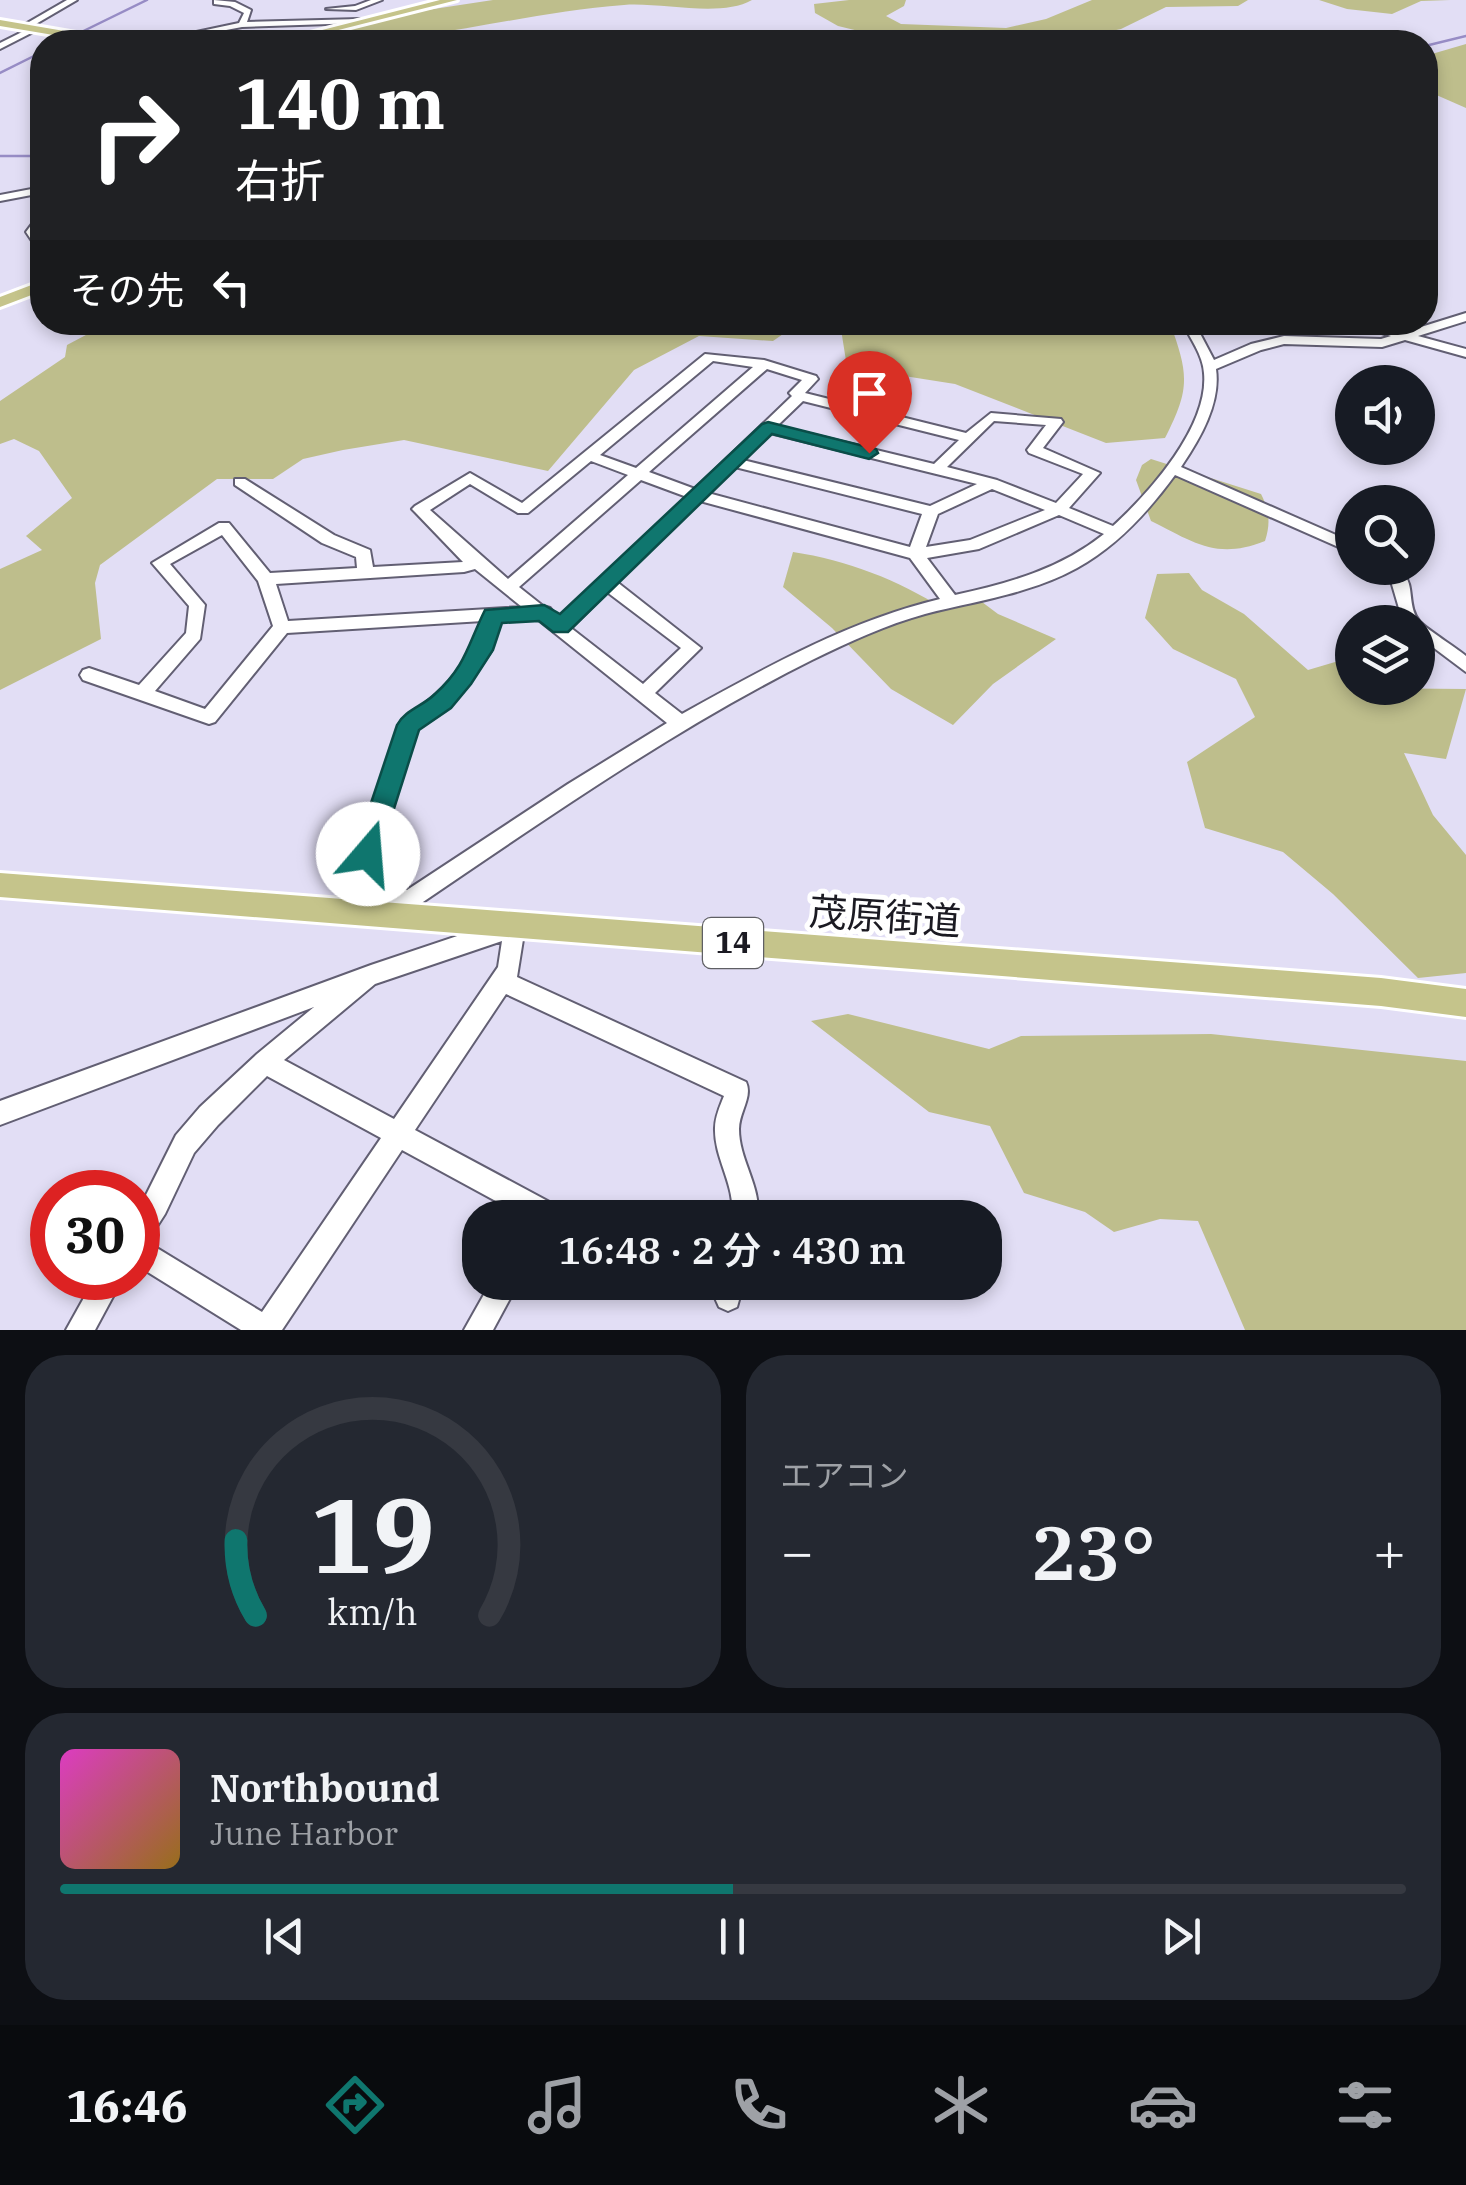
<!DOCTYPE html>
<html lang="ja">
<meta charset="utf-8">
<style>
:root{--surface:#171b24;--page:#242831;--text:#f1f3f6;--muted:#9ea1a6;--line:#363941;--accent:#0f766e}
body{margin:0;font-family:"IBM Plex Serif","Noto Sans JP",serif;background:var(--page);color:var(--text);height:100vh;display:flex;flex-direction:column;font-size:38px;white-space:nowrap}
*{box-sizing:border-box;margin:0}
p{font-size:32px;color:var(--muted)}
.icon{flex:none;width:55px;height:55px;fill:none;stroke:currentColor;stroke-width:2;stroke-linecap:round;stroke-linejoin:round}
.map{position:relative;height:1330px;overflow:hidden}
.details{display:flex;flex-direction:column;gap:25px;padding:25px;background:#0d0f14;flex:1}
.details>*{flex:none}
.top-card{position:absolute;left:30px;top:30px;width:1408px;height:305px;border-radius:40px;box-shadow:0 5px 15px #0003;background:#202124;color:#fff;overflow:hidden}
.fabs{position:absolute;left:1335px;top:365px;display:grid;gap:20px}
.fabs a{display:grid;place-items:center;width:100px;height:100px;border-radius:50%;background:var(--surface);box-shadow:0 5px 15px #0003;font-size:50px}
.speed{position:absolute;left:30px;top:1170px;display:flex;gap:20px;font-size:50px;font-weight:700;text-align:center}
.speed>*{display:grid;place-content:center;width:130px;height:130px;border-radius:50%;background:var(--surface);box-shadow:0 5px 15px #0003;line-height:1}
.speed .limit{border:15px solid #d22;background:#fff;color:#111}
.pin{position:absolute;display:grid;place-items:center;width:85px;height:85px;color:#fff;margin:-102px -42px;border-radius:50% 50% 50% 0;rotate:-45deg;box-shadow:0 0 10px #0007}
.pin .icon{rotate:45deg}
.me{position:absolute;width:110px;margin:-55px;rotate:18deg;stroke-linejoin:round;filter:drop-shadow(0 0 8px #0008)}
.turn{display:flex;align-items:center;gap:35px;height:210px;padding:0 40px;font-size:45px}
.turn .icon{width:130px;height:130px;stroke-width:2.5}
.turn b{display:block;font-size:70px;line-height:85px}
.then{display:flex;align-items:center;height:95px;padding:0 40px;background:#0003;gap:20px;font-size:38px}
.big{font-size:75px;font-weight:600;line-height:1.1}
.details .card{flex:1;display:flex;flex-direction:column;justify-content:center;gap:15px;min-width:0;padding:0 35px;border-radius:40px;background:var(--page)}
.details .dial{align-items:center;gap:0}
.dial svg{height:260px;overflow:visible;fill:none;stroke:var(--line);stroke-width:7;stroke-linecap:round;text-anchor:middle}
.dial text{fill:var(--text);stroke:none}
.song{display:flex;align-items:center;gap:30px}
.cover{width:120px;height:120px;border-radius:15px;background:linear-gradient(135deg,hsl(310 70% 55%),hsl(40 70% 35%))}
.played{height:10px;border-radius:5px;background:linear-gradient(90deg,var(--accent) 50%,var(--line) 50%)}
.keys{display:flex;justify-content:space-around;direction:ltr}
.heat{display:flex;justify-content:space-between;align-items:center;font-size:55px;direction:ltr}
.details .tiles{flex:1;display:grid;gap:25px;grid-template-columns:1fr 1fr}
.card:last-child{grid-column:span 2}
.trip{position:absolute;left:462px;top:1200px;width:540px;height:100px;border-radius:40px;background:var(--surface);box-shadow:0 5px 15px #0003;font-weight:600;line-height:100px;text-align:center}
.dock{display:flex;height:160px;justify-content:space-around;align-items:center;background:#090b0e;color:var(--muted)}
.dock .icon{width:70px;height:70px}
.dock .on{color:var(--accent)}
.dock b{font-size:45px;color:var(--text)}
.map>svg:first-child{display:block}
</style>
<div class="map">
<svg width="1466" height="1330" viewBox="0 0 1466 1330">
<rect width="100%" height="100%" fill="#e2def5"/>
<g fill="#bebe8c">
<path d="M493 0H752C721 18 661 2 624 5 525 12 428 43 329 42L338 30 427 10Z"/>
<path d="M849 0H906L904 6 886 16 901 24 1006 28 1046 19 1092 0H1248L1238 6 1166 7 1121 29 1093 35 1031 40 867 33 838 26 815 13 814 4Z"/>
<path d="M1319 0H1450L1421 1 1392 14 1347 9Z"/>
<path d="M1466 44V108L1425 90V56Z"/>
<path d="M799 323 773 341 699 336 634 370 548 471 404 440 343 450 303 459 273 479H217L100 565 95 583 101 639 0 690V569L42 550 26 536 72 498 39 451 14 439 0 444V401L65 357 67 345 101 327 166 322Z"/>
<path d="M840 323H1170C1189 375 1190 389 1165 438L1106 443 955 384 847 367Z"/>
<path d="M1151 459 1261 494C1269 510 1271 523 1265 541 1217 560 1195 543 1151 521L1136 480 1142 465Z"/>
<path d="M793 552C847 560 898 580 944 609L978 599 998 614 1056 639 993 684 953 725 891 689 832 628 783 587Z"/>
<path d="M1189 573 1202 590 1244 614 1308 670 1352 657V688L1466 689 1446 759 1404 753 1433 815 1466 855V973L1418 978 1333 894 1283 852 1205 828 1187 762 1255 717 1236 679 1173 649 1145 618 1157 574Z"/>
<path d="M848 1014 989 1049 1021 1036 1211 1034 1466 1061V1330H1245L1198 1221 1160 1219 1114 1232 1085 1212 1024 1193 990 1126 929 1112 811 1021Z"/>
</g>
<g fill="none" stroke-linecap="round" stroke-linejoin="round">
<g stroke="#978cc5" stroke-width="2.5">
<path d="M61 42 147 0"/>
<path d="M567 42 812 37 941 42"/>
<path d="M1425 46 1466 36"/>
<path d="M0 73 42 52"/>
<path d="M0 156H42"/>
</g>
<g stroke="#625f73" stroke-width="4">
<g id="minor">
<path d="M67 0H77L29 28 22 26Z"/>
<path d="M214 0 235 2 251 10 247 22 360 19 364 21 360 23 242 27 163 42H149L239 23 244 13 230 6 214 4Z"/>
<path d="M371 0H382L356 10 326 9 355 6Z"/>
<path d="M34 26 41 28 0 49V43Z"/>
<path d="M42 187V193L0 201V195Z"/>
<path d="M42 215V225L38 232 42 240V251L38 250 26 232 38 216Z"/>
<path d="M1466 313V321L1418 336 1466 349V357L1405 340 1382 347 1284 344 1261 350 1216 369C1221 403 1200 439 1181 467L1352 542V553L1175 475C1148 512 1117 546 1077 568 1030 594 975 601 925 614 885 625 849 642 812 660 674 729 547 818 420 904L416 916 409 918 402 916 398 907 350 893 347 887 399 725 402 720C442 693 467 669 483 621L287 633 215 722 209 724 83 680 80 675 83 670 89 668 139 685 186 633 189 606 152 563 219 523H229L270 573 357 568 356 557 322 543 235 485V479H245L334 535 370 550 373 567 463 562 415 512 412 509 415 506 470 473 522 503 705 354 764 360 816 376 818 379 805 393 966 433 991 413 1061 419 1063 422 1043 448 1100 473 1069 508 1113 526C1150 492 1209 426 1204 373 1203 355 1190 338 1182 322H1194L1214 360 1251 344 1284 336 1381 339 1391 336 1349 322H1371L1405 332ZM713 361 753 367 636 468 600 455ZM767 369 802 380 789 393 792 396 695 489 649 472ZM803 401 959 440 934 464 777 426ZM994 421 1046 425 1027 450 1029 453 1083 474 1056 503 997 480 947 467ZM770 433 977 484 930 506 743 460ZM591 461 628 475 508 579 430 510 470 484 518 513H528ZM735 467 922 514 910 547 708 493ZM641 480 687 497 559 619 550 608 543 606 519 587ZM992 489 1045 510 970 540 926 547 938 514ZM700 501 910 558 940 599C848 621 765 668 682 714L655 693 701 648 617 582ZM1059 515 1104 534C1060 569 1010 583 955 595L927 558 979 549ZM222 535 258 581 273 626 205 709 155 691 200 639 205 605 170 564ZM475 569 522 607 288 621 276 584 464 572ZM607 592 681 648 643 684 571 628ZM536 618 667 723 568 784 407 890 369 881 416 729 448 707 469 683 491 651 500 620Z"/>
<path d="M1375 568C1426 565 1401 601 1420 622 1429 631 1454 646 1466 656V672L1418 636V622H1403L1391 581Z"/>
<path d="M514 917 522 920 525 927 517 977 746 1082C753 1097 739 1112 739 1129 739 1160 761 1186 758 1218H732C736 1185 714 1159 715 1128 715 1117 720 1106 724 1096L506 994 415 1130 555 1205 557 1218H527L402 1150 282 1330H241L138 1266V1211L176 1135 200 1107 257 1054 314 1007 0 1125V1101L371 965ZM502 941 498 967 394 1119 284 1060 375 984ZM267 1076 381 1138 262 1312 147 1242 165 1214 194 1153 218 1125Z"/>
<path d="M95 1278H123L95 1330H66Z"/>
<path d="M491 1282H519L493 1330H464Z"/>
<path d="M718 1282H744L737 1307 728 1311 719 1307 715 1298Z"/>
</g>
</g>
<g stroke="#fff" stroke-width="6">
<g id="major">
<path d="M440 0H457L291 42H275Z"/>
<path d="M0 20 111 39 116 42H95L0 26Z"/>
<path d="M42 281V291L0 307V297Z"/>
<path d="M0 873 1381 978 1466 989V1017L1381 1006 0 897Z"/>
</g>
</g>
<use href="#minor" fill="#fff" fill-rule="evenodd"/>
<use href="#major" fill="#c5c48b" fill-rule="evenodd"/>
</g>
<path fill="#0f766e" stroke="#0a4d48" stroke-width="2.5" d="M768 422 876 449 878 453 869 459 772 434 568 632H553L539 621 502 623 493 650 471 684 451 708 419 730 377 862 368 866 358 862 354 854 397 725C405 710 423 706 435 694 466 666 468 644 485 610L544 605 560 614 762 424Z"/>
<g text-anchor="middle" stroke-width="10" stroke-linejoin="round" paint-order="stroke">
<rect fill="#fff" stroke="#5f5f64" stroke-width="2.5" x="703" y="918" width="60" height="50" rx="8"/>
<g font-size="30" font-weight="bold" fill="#1b1a22">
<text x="733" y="953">14</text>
</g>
<g font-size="38" fill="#1b1a22" stroke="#fff">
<text transform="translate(885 917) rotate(4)" y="13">茂原街道</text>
</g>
</g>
</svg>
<div class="fabs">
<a><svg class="icon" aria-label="sound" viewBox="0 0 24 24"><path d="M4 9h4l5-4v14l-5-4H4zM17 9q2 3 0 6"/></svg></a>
<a><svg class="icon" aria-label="search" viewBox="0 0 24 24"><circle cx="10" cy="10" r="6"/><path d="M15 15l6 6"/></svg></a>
<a><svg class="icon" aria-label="layers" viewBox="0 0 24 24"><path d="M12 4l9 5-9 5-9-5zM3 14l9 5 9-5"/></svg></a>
</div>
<div class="speed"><div class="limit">30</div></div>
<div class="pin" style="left:869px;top:453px;background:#d93025"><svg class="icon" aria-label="arrive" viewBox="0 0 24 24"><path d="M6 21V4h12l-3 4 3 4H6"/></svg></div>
<svg class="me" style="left:368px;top:854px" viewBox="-20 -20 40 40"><circle r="19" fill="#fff"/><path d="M0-13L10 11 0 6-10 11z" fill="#0f766e"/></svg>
<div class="trip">16:48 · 2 分 · 430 m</div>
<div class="top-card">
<div class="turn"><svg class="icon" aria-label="right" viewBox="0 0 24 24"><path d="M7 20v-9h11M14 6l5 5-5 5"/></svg><div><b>140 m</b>右折</div></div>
<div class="then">その先<svg class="icon" aria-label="left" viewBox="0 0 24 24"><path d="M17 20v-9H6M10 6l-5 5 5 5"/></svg></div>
</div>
</div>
<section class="details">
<div class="tiles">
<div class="card dial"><svg viewBox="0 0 100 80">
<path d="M14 69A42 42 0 1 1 86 69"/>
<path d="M14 69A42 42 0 0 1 8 46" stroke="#0f766e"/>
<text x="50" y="56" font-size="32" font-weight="700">19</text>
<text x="50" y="72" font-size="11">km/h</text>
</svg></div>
<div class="card"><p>エアコン</p>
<div class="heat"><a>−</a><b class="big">23°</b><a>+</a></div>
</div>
<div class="card">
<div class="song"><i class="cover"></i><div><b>Northbound</b><p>June Harbor</p></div></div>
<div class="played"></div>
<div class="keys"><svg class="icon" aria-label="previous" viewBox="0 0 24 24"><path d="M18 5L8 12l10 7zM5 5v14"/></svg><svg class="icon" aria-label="pause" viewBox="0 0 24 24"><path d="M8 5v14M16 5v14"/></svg><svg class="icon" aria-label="next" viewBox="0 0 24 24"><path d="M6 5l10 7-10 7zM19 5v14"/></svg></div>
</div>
</div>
</section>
<nav class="dock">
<b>16:46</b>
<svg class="icon on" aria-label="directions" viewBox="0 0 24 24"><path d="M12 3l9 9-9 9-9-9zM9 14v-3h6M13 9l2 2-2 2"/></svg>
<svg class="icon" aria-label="music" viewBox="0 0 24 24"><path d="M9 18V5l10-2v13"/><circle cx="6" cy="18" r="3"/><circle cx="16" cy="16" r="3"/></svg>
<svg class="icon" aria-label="phone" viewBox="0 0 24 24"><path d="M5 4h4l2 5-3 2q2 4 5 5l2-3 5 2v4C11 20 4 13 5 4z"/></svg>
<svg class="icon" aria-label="climate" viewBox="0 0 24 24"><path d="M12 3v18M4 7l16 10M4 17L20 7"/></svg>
<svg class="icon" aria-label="car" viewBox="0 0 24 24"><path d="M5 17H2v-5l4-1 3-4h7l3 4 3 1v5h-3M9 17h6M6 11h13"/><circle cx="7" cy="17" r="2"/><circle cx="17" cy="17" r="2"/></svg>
<svg class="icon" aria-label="filters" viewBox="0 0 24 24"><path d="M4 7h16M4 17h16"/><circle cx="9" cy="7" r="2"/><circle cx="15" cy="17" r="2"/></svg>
</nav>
